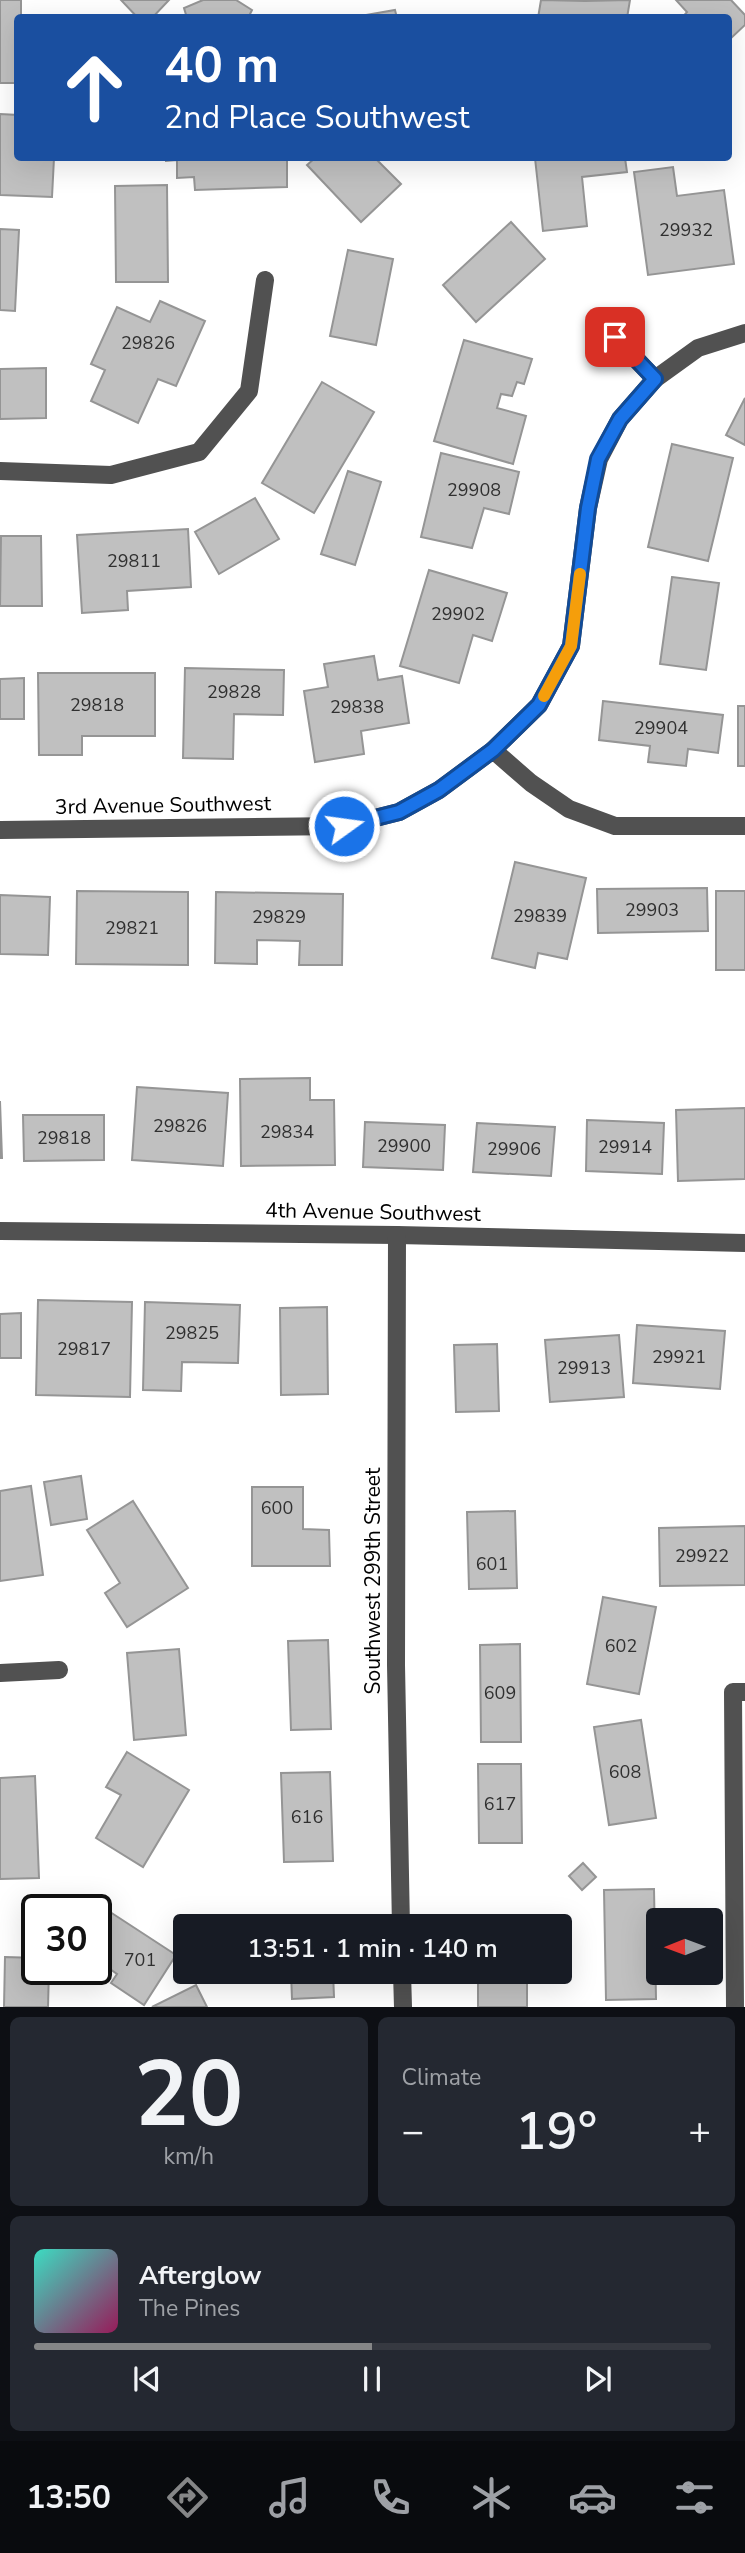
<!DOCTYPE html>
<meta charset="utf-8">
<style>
:root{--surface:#171b24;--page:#242831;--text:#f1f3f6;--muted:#9ea1a6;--line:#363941;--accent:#858687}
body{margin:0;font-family:"Nunito Sans",sans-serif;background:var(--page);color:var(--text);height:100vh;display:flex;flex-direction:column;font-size:26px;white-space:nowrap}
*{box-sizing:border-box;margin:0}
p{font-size:23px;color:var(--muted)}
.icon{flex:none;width:38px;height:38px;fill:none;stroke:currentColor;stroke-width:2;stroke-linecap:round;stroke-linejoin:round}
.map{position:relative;height:2007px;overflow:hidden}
.side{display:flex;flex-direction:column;gap:10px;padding:10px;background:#0d0f14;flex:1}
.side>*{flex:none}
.guide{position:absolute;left:14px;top:14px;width:718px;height:147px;border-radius:7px;box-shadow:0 7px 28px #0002;background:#1a4fa0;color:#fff;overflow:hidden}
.needle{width:46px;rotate:269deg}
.tools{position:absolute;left:646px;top:1908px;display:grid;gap:14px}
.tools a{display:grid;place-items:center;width:77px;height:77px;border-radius:7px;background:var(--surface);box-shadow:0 7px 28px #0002;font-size:35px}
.speed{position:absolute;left:21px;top:1894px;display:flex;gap:14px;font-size:35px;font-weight:700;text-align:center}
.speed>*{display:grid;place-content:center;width:91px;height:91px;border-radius:50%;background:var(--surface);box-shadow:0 7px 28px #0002;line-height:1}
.speed .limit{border:4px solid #111;border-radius:10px;background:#fff;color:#111}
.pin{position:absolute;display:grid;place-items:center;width:60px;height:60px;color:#fff;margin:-30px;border-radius:14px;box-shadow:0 4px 10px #0006}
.me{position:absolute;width:77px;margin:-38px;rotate:76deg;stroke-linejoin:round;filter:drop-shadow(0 0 5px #0008)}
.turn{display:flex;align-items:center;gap:24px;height:147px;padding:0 35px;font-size:32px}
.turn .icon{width:91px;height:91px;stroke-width:2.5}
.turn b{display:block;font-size:49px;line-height:60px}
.big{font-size:52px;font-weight:600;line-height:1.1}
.side .card{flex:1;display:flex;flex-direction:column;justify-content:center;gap:10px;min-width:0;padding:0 24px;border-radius:10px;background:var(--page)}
.side .dial{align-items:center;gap:0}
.dial b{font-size:91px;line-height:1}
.song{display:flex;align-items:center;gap:21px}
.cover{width:84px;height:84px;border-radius:10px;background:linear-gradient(135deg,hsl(170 70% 55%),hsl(330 70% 35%))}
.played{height:7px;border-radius:4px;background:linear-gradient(90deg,var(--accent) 50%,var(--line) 50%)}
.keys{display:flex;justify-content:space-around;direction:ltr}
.heat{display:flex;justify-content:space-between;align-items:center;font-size:38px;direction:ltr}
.side .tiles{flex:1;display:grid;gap:10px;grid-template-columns:1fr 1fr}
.card:last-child{grid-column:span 2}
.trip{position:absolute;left:173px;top:1914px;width:399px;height:70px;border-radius:7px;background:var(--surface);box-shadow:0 7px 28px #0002;font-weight:600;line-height:70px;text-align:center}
.dock{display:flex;height:112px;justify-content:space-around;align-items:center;background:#090b0e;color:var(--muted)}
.dock .icon{width:49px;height:49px}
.dock .selected{color:var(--accent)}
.dock b{font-size:32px;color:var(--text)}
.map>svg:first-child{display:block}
</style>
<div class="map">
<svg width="745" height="2007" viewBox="0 0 745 2007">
<rect width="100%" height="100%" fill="#fff"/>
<g fill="#c0c0c0" stroke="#959595" stroke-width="2">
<path d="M0 0H21V18H18V83H0Z"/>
<path d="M121 0H169L152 18H138Z"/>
<path d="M203 0H236L252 10 248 18H187L184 8Z"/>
<path d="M541 0 585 1 630 0 627 18H538Z"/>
<path d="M676 0H731L745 15V25L728 41V18H682L687 12Z"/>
<path d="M395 10 397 18H349Z"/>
<path d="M0 114 18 115V158H54L52 197 0 195Z"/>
<path d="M166 158H287V187L195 190 194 177 177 178V160L166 161Z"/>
<path d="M315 158H375L401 184 361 222 307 165Z"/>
<path d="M535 158H625L627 172 582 177 587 226 543 231Z"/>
<path d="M673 167 677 196 724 190 734 264 648 275 634 172Z"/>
<path d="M167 185 168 282H116L115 186Z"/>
<path d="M511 222 545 259 476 322 443 285Z"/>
<path d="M0 229 19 230 15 311 0 310Z"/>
<path d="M348 250 393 259 376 345 330 336Z"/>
<path d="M160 301 205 321 176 386 158 379 138 423 91 401 105 370 91 364 117 307 150 322Z"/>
<path d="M464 340 532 359 524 384 517 382 512 396 501 394 497 408 526 416 513 464 434 441Z"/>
<path d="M46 368V418L0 419V369Z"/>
<path d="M322 382 374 412 314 513 262 483Z"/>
<path d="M745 398V445L726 435Z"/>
<path d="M672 444 733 458 708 561 648 547Z"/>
<path d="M441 453 519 472 509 514 484 508 472 548 421 537Z"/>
<path d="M348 471 381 482 355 565 321 554Z"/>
<path d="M255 498 279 539 219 574 195 532Z"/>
<path d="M188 529 191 587 127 591 128 610 82 613 77 535Z"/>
<path d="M1 536H41L42 606H0Z"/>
<path d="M429 570 507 593 492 641 473 635 459 683 400 666Z"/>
<path d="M672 577 719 583 706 670 660 664Z"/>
<path d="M374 656 378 680 402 676 409 723 361 731 364 754 315 762 304 691 328 687 324 664Z"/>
<path d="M185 668 284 670 283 715 234 714 233 759 183 758Z"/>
<path d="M38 673H155V736H82V755H39Z"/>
<path d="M24 678V719H0V679Z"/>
<path d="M603 701 723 715 718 753 688 749 686 766 648 762 650 746 599 740Z"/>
<rect x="738" y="706" width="7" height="60"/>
<path d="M515 862 586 878 567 959 538 953 535 968 492 958Z"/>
<path d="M707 888 708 931 598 933 597 889Z"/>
<path d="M77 891 188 892V965L76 964Z"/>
<rect x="716" y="891" width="29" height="79"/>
<path d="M216 892 343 894 342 965H299L300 941 257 940V964L215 963Z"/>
<path d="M0 895 50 897 48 955 0 954Z"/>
<path d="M310 1078V1100H334L335 1165 241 1166 240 1079Z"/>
<path d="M137 1087 228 1093 223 1166 132 1160Z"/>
<path d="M0 1101 2 1158H0Z"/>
<path d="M745 1108V1179L678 1181 676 1110Z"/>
<path d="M23 1115H104V1160L24 1161Z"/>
<path d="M587 1120 664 1123 662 1174 586 1171Z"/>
<path d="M365 1122 445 1125 443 1170 363 1167Z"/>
<path d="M477 1123 555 1127 551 1176 473 1172Z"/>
<path d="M38 1300 132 1302 130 1397 36 1395Z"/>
<path d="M145 1302 240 1305 238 1363 182 1362 181 1391 143 1390Z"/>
<path d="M327 1307 328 1394 281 1395 280 1308Z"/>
<path d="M21 1313V1358H0V1314Z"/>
<path d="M637 1325 725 1331 720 1389 633 1383Z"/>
<path d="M619 1335 624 1397 550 1402 545 1340Z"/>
<path d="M497 1344 499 1411 456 1412 454 1345Z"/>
<path d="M81 1476 87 1519 51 1525 44 1482Z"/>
<path d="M31 1486 43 1575 0 1581V1491Z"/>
<path d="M252 1487H303V1529L329 1530 330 1566H252Z"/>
<path d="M133 1501 188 1588 127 1627 105 1593 120 1583 87 1530Z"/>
<path d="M515 1511 517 1588 469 1589 467 1512Z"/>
<path d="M745 1526V1585L660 1586 659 1528Z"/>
<path d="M603 1597 656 1607 639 1694 587 1684Z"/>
<path d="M328 1640 331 1729 291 1730 288 1641Z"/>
<path d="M520 1644 521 1742H481L480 1645Z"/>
<path d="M179 1649 186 1735 134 1740 127 1653Z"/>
<path d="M641 1720 656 1818 609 1825 594 1727Z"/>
<path d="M127 1752 189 1790 143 1867 96 1838 121 1795 106 1787Z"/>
<path d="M478 1764H521L522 1843H479Z"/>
<path d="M330 1772 333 1861 284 1862 281 1773Z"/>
<path d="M35 1776 39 1878 0 1879V1778Z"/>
<path d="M583 1863 596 1877 582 1890 569 1876Z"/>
<path d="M654 1889 656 1999 606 2000 604 1890Z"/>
<path d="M104 1908 176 1955 144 2005 111 1983 117 1974 103 1964 109 1956 96 1947V1920Z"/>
<path d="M331 1923V1927H289V1925Z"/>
<path d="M5 1957 37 1958V1969H49L48 2007H4Z"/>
<path d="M291 1972H333L334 1997 292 1999Z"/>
<rect x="478" y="1972" width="49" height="35"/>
<path d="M196 1985 207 2007H152Z"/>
</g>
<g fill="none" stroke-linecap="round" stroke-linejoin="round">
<g stroke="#515151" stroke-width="18">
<path d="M615 337 655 379"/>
<path d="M0 471 111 475 199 452 249 391 265 280"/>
<path d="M493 750 539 705 571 646 588 508 599 459 620 419 655 379 698 348 745 333"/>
<path d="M0 830 343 826 399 812 439 790 493 750 531 783 569 809 615 826H745"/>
<path d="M0 1231 397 1235 745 1243"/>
<path d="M397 1235 396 1665 401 1927"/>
<path d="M0 1673 59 1670"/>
<path d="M402 1972 403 2007"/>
<path d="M735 2007 733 1692H745"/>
</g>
</g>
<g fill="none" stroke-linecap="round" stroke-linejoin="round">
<g stroke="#114b97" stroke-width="18">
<path id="route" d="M344 826 399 812 439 790 493 750 539 705 571 646 588 508 598 459 620 419 655 379 615 337"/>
</g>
<use href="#route" stroke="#1a73e8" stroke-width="12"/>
<path stroke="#f59e0b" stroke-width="12" d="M544 696 571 646 580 574"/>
</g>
<g text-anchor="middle" stroke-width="5" stroke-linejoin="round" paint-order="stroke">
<g font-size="18" fill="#303030">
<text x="686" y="236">29932</text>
<text x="148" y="349">29826</text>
<text x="474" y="496">29908</text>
<text x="134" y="567">29811</text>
<text x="458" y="620">29902</text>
<text x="234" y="698">29828</text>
<text x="97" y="711">29818</text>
<text x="357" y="713">29838</text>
<text x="661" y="734">29904</text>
<text x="652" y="916">29903</text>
<text x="540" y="922">29839</text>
<text x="279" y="923">29829</text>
<text x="132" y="934">29821</text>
<text x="180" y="1132">29826</text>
<text x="287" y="1138">29834</text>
<text x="64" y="1144">29818</text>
<text x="404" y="1152">29900</text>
<text x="625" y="1153">29914</text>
<text x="514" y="1155">29906</text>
<text x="192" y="1339">29825</text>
<text x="84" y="1355">29817</text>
<text x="679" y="1363">29921</text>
<text x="584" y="1374">29913</text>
<text x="277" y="1514">600</text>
<text x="702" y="1562">29922</text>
<text x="492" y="1570">601</text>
<text x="621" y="1652">602</text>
<text x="500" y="1699">609</text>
<text x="625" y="1778">608</text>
<text x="500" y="1810">617</text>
<text x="307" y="1823">616</text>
<text x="140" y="1966">701</text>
</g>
<g font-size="21" fill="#000" stroke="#fff">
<text transform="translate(163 805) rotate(-1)" y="7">3rd Avenue Southwest</text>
<text transform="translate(373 1212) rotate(1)" y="7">4th Avenue Southwest</text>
<text transform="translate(373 1581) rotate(-90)" y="7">Southwest 299th Street</text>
</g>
</g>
</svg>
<div class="tools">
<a><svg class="needle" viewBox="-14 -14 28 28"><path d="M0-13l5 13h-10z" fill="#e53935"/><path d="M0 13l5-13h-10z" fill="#9ea1a6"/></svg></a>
</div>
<div class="speed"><div class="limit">30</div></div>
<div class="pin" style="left:615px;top:337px;background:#d93025"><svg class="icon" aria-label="arrive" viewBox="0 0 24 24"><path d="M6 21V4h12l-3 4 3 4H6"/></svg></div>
<svg class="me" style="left:344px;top:826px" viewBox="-20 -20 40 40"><circle r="17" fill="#1a73e8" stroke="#fff" stroke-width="3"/><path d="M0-11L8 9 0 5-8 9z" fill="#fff"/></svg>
<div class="trip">13:51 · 1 min · 140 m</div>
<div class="guide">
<div class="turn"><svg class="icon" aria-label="ahead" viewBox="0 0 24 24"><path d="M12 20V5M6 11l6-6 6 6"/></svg><div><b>40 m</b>2nd Place Southwest</div></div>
</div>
</div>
<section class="side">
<div class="tiles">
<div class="card dial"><b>20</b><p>km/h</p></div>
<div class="card"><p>Climate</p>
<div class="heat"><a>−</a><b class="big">19°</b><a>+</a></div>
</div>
<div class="card">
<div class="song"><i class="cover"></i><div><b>Afterglow</b><p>The Pines</p></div></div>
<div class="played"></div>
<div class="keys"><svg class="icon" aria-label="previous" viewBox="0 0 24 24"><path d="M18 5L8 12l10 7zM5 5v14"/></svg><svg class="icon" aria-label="pause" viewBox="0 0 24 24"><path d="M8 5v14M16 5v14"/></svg><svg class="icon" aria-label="next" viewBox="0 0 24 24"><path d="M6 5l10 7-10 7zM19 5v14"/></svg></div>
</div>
</div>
</section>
<nav class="dock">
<b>13:50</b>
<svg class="icon selected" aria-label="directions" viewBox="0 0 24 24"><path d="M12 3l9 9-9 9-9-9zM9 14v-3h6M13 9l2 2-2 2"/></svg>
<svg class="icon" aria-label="music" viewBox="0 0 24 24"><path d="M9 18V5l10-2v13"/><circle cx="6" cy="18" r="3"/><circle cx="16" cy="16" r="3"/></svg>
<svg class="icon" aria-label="phone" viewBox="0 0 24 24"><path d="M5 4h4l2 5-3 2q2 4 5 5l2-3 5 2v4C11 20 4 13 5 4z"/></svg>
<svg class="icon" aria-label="climate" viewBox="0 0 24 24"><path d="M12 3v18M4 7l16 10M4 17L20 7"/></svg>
<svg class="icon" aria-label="car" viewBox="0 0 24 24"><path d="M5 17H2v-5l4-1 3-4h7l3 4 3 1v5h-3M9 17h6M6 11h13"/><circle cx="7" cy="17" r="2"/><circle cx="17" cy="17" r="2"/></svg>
<svg class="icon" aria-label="filters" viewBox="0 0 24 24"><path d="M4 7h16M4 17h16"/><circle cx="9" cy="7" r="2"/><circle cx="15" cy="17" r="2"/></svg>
</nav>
